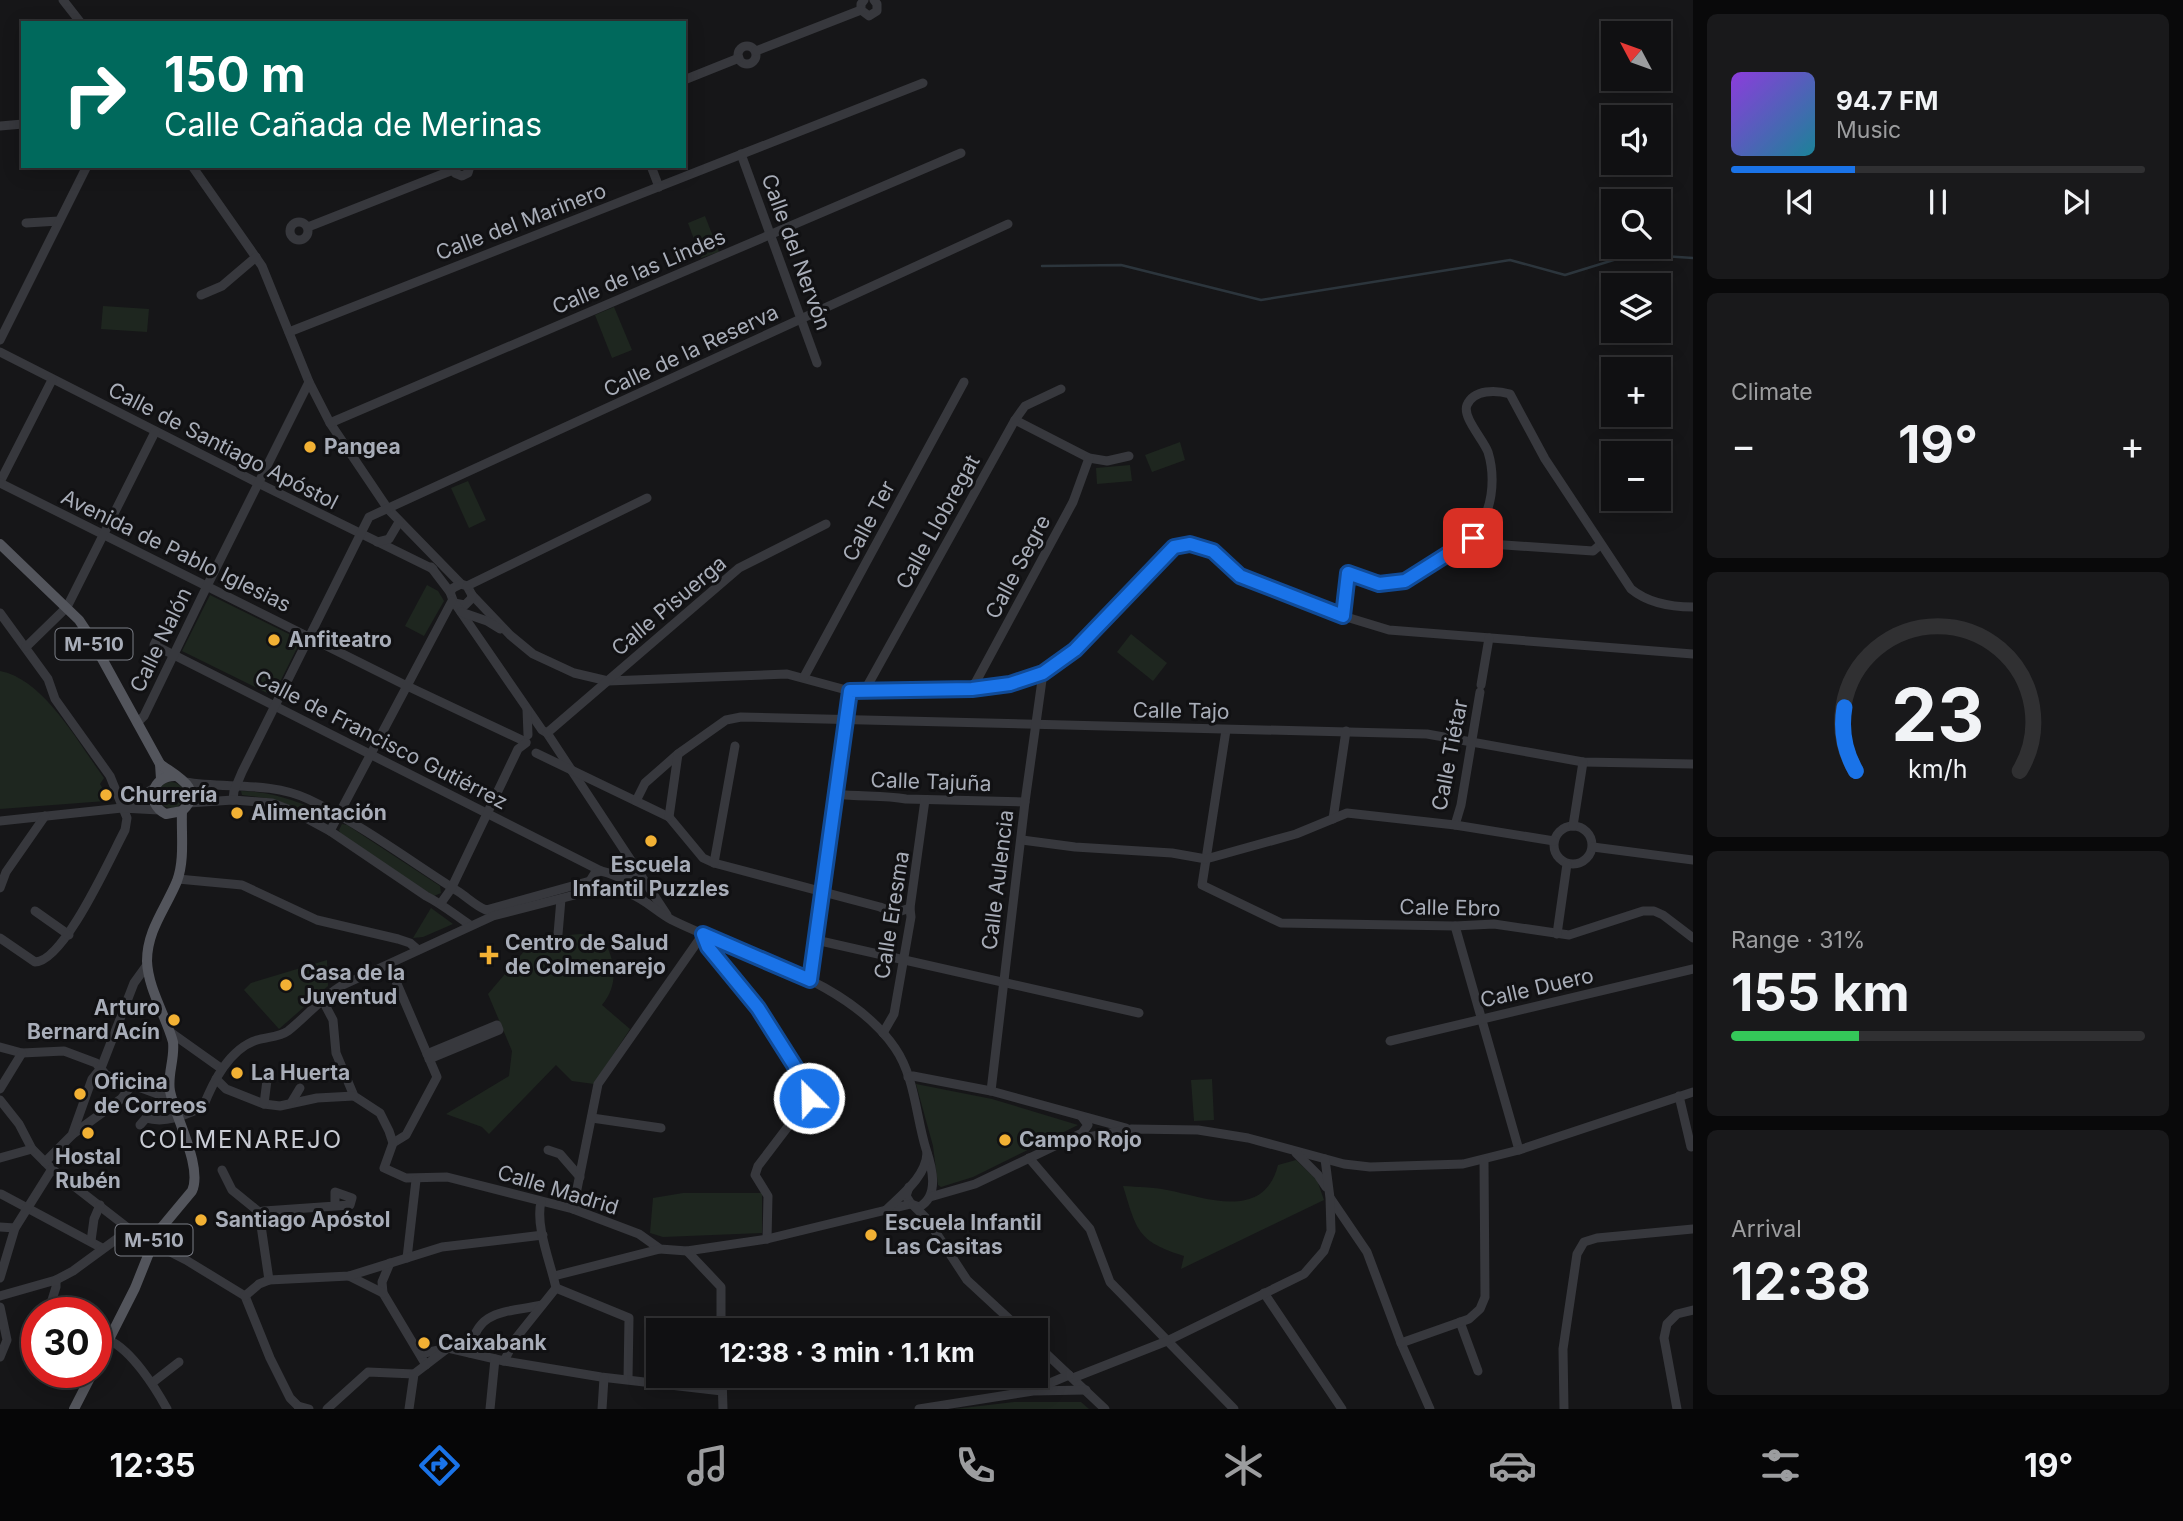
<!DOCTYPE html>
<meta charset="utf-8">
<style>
:root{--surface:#101012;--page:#19191b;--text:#f1f3f6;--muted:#9c9d9f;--line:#303032;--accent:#1a73e8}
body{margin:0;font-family:Inter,sans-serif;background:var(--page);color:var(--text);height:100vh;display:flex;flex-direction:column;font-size:26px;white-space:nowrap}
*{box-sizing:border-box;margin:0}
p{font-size:23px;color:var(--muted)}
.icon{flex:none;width:38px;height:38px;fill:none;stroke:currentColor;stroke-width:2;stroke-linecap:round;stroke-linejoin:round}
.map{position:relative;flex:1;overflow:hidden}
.drawer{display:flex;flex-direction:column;gap:14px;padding:14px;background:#09090a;width:490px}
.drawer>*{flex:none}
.top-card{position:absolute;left:21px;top:21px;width:665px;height:147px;border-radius:0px;box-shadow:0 4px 18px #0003,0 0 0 2px var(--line);background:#00695c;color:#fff;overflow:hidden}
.needle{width:46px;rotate:311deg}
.controls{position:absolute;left:1601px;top:21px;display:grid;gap:14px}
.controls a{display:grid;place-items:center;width:70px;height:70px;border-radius:0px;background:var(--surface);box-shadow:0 4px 18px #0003,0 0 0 2px var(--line);font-size:35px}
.speed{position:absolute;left:21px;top:1297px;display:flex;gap:14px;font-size:35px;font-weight:700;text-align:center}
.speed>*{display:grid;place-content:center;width:91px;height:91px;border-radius:50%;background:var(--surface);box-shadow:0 4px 18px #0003,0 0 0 2px var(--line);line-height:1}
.speed .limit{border:10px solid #d22;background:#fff;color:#111}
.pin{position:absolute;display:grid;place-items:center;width:60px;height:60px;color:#fff;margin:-30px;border-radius:14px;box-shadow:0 4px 10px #0006}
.me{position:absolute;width:77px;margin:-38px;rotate:337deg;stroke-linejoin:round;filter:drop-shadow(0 0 5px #0008)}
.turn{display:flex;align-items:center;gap:24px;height:147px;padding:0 28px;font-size:32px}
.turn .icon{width:91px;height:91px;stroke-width:2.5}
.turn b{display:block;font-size:49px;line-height:60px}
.big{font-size:52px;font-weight:700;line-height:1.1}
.drawer .card{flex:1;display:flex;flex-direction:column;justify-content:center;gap:10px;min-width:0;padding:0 24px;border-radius:10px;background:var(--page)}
.drawer .dial{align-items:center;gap:0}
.dial svg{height:182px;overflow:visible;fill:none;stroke:var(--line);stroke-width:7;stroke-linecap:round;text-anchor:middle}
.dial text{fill:var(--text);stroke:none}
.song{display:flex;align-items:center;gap:21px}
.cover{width:84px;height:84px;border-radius:10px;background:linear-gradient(135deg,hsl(270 70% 55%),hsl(190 70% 35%))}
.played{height:7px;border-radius:4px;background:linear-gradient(90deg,var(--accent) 30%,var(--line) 30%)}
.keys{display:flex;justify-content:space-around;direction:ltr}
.heat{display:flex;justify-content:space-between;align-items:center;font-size:38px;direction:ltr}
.charge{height:10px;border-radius:5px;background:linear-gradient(90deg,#34c759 31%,var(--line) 0)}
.trip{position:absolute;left:646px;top:1318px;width:402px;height:70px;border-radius:0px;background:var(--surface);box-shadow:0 4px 18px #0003,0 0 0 2px var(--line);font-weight:700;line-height:70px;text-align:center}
.dock{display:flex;height:112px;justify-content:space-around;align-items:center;background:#060607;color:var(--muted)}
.dock .icon{width:49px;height:49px}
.dock .selected{color:var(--accent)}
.dock b{font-size:32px;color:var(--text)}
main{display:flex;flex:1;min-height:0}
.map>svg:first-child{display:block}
</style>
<main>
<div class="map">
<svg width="1693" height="1409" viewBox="0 0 1693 1409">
<rect width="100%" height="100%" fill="#161618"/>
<g fill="#1e261f">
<path d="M705 216 719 252 701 258 688 223Z"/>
<path d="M103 306 149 309 147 332 101 329Z"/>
<path d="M614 307 632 350 612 358 595 315Z"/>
<path d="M1180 442 1185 460 1152 472 1145 455Z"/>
<path d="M1130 465 1132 481 1097 484 1096 468Z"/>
<path d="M468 481 486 520 469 528 451 488Z"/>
<path d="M427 585 438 591 444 601 424 636 405 626Z"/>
<path d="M210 595 301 640 273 696 182 651Z"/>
<path d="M1131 634 1167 663 1153 681 1117 652Z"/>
<path d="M0 671C44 679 79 744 104 778L100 784 104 791 103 798 106 799V801L0 809Z"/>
<circle cx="171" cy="795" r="13"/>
<path d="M241 791C271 791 300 802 327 814L329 819 324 822 273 799 242 795Z"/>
<path d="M342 824 347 825 440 886 441 893 434 896 341 835 339 830Z"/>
<path d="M431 908 453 924 423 937 413 938Z"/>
<path d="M581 934 602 938C616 959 619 985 602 1005L630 1029 594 1084 572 1081 556 1065 489 1134 482 1127 446 1114 509 1076 512 1051 488 994 526 949C542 938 562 935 581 934Z"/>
<path d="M327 960 328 986 279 1029 244 990 251 983Z"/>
<path d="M1212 1079 1214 1120 1194 1121 1191 1080Z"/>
<path d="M916 1084 992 1099 1078 1125 973 1177 941 1187 938 1185 933 1146Z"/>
<path d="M1296 1160 1317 1180 1324 1200 1181 1269 1184 1256C1137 1241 1137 1231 1123 1186 1138 1187 1153 1187 1167 1190 1207 1198 1264 1221 1278 1165Z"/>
<path d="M683 1193H762V1233L663 1237 650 1233 653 1198Z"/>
<path d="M1014 1402H1081L1089 1409H954Z"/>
</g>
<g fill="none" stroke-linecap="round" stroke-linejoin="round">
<path stroke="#2c353c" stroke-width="2.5" d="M1042 266 1121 265 1261 300 1510 260 1565 275 1633 254 1693 258"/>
<g stroke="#37383d" stroke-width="9">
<path d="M63 0 81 23"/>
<path d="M864 0 861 4V10L869 16 877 11V4L874 0"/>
<circle cx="747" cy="55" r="9"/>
<path d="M756 51 861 10"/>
<path d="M684 80 739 58"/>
<path d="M0 126 23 124"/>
<path d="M741 154 817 363"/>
<path d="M192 166 262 266 309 382 330 423 388 509 461 584 467 586 472 595 510 635 533 654 574 673 608 681 787 674 850 691 972 689 1010 684 1043 673 1075 650 1174 547 1190 544 1213 551 1240 576 1343 616 1389 630 1693 654"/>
<path d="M453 166 455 173 462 176 468 173 470 166"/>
<path d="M651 166 659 187"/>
<circle cx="299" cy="231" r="9"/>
<path d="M26 223 59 221"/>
<path d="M308 227 453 170"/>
<path d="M201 295 222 286 256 257"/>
<path d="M289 332 923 83"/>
<path d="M0 340 87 166"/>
<path d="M0 352 258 483 433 569"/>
<path d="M1015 420 1089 458 1107 461 1129 456"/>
<path d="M330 423 961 153"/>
<path d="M0 482 52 380"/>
<path d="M0 483 405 685 526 742"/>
<path d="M1473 538 1490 544 1593 551 1600 545"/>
<path d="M377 542 389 539 399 522"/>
<path d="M431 567 450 592"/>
<path d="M461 584 453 588 450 592 454 603 465 605 471 599 472 595"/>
<path d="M467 586 647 498"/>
<path d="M456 605 542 730 547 733 667 915"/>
<path d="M461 612 487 621 500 629"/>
<path d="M0 613 48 679 55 699 110 776 127 818 125 830C111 856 64 962 35 962L0 938"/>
<path d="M1343 616 1348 573C1366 579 1385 588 1404 581 1412 579 1466 544 1472 538 1482 529 1489 508 1491 495 1493 481 1492 465 1488 452 1483 439 1462 417 1467 405 1474 389 1496 390 1510 394L1545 459 1631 589C1648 603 1671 607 1693 607"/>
<path d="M159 635 154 645 174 655 601 871"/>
<path d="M26 647 67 607 155 432"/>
<path d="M804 677 964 382"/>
<path d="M1481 685 1489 638"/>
<path d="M972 689 1073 502 1089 458"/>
<path d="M865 690 1015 420 1025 406 1061 389"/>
<path d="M527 709 528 735"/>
<path d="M137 723 144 716 207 586 309 382"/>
<path d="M1226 730 1202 885 1281 923 1455 926 1494 924 1569 935 1643 911H1654L1663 915 1693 938"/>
<path d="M547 733 739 568 826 524"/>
<path d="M536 753 669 817 703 858 714 863 880 907 895 913 910 908"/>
<path d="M185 782C226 789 269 781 308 799 361 824 410 861 459 892 468 898 476 906 486 910L590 881"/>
<path d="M836 794C860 797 883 795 906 799L1025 802"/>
<path d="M233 800 234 791 242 772 369 517 1008 224"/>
<path d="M636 801 645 783 678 754 726 720 741 717 1427 734 1583 762 1693 764"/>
<path d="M189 803 233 800 272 803 295 812 330 831 426 896C442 904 455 915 470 925"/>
<path d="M122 807 154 788"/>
<path d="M669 817 678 754"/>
<path d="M1333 819 1346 731"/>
<path d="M0 821 122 808 159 810"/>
<path d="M1455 825 1461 805 1480 692"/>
<circle cx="1573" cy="845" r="19"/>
<path d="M1573 826 1583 762"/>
<path d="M330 831 452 601"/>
<path d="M1022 840 1075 847 1172 853 1206 859 1296 834 1347 813 1455 825 1554 841"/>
<path d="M1593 847 1693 860"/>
<path d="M714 863 735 746"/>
<path d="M178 879 242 885 317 920 398 939 410 943 418 950"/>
<path d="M590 881 595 873 601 871C620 875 615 881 639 878L643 880"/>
<path d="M0 888 6 872 45 816"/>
<path d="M594 890 603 893 628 890"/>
<path d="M628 890 631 894C646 900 657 912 672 920 742 955 848 979 895 1048 915 1077 916 1117 926 1149 932 1167 940 1196 919 1207L911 1204 906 1196 909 1187"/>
<path d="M441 903 451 889 518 749 526 743"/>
<path d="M35 911 69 935"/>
<path d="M1455 926 1519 1150"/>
<path d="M558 934 561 899"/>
<path d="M703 934 707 947 758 1008 808 1087 809 1099 758 1166 755 1175 768 1196 767 1239"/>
<path d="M1557 934 1567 864"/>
<path d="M816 940 1139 1013"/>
<path d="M389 965 437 1077 406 1135 393 1143"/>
<path d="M810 980 850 691"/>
<path d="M323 1001 333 1020 336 1053 354 1096 380 1113 389 1131 393 1143 384 1168 406 1178 447 1177 573 1209 639 1234 660 1249 687 1251 767 1239 911 1204"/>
<path d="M170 1032 222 1069"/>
<path d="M883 1033 894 1014 911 917 910 908 925 800"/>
<path d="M1390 1041 1693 969"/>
<path d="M0 1047 22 1053 64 1051 96 1063 106 1075 163 1096 170 1095"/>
<path d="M427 1054 497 1025 499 1030 429 1059"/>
<path d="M908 1077 913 1076 991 1091 1126 1128"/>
<path d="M216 1079 226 1089 264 1104 280 1106 317 1098 354 1096"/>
<path d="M0 1089 22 1053"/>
<path d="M991 1091 1025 802 1043 673"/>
<path d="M1679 1096 1691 1147"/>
<path d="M0 1100 19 1124 32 1149 52 1169 137 1235 186 1260 245 1296 270 1358 290 1398 298 1406"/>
<path d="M291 1103 300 1088"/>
<path d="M264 1104 267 1080"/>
<path d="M592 1118 661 1128"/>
<path d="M140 1125 146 1118C166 1124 185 1115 203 1107 213 1082 229 1049 257 1040 267 1037 280 1037 288 1031 307 1016 322 997 343 985L493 916 594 890"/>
<path d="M73 1134 121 1099 132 1085"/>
<path d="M1066 1141 1132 1129 1198 1130 1248 1138 1344 1164 1370 1167 1463 1164 1519 1150 1693 1092"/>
<path d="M548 1150 560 1154 580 1177"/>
<path d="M1296 1153 1318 1175 1326 1187"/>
<path d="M0 1158 32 1149"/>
<path d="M1029 1158 1090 1229 1110 1282 1234 1409"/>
<path d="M45 1162 72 1135 92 1079 101 1068 134 983 147 965"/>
<path d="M222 1170 232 1190 259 1212 269 1280"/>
<path d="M1 1194 102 1248"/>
<path d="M930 1197 975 1184 1082 1133 1088 1125 1082 1117"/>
<path d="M1331 1199 1367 1252 1401 1343 1430 1409"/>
<path d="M913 1205 927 1219 967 1280 1021 1330"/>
<path d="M573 1209 598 1084 703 934"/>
<path d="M885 1211C901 1195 926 1177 927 1153"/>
<path d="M259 1212 264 1211 350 1205 352 1198 335 1192V1206"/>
<path d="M0 1227 15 1228"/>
<path d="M91 1241 94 1219 100 1205"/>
<path d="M687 1251 721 1287V1330"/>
<path d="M407 1258 416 1180"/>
<path d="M390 1263 382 1282 383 1293 426 1365"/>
<path d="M349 1276 383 1293"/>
<path d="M554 1276 660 1249"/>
<path d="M0 1278 15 1228 52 1169"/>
<path d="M556 1288 629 1318 628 1379"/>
<path d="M1264 1293 1342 1409"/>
<path d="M0 1296 56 1280 73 1271 129 1230"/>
<path d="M245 1296 259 1284 269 1280 349 1276 442 1247 543 1235"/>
<path d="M52 1300 56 1287V1280"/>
<path d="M0 1307 7 1340 0 1357"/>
<path d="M1460 1322 1478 1371"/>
<path d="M109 1340C132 1351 155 1387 167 1409"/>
<path d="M1401 1343 1469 1319 1480 1309 1485 1297 1484 1160"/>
<path d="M1036 1344 1105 1409"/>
<path d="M470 1353C476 1308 506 1313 542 1305"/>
<path d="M420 1354 448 1348 472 1337"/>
<path d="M504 1361 516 1338 556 1288C551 1264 535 1226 541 1202"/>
<path d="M722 1376 723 1409"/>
<path d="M1073 1378 1167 1341 1304 1274 1324 1251 1331 1231 1330 1198 1325 1159"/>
<path d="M152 1383 179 1362"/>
<path d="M1038 1388 1069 1375"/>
<path d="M298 1406 309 1409"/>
<path d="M327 1409 368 1372 414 1374"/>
<path d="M409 1409 414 1374 448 1348 504 1361 601 1377 722 1391"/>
<path d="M490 1409 495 1359"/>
<path d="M602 1409 604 1378"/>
<path d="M919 1409 1033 1391 1086 1390"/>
<path d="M1564 1409 1563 1349 1577 1254 1584 1242 1597 1238 1693 1229"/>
<path d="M1677 1409 1664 1338 1667 1324 1677 1314 1693 1310"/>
</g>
<g stroke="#53555c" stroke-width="10">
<path d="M0 544 79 620 89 635 160 764 161 779"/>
<path d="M160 764C176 776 206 789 182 811L166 814C144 803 152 775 176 776"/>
<path d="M96 1365 135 1288 157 1233 192 1191C203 1167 175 1117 170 1091 167 1075 175 1059 173 1042 166 1016 148 989 147 961 147 930 166 908 177 881 185 860 181 833 182 811"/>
<path d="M74 1409 93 1372"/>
</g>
</g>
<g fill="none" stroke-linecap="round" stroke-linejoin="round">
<g stroke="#114b97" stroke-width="18">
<path id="route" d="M809 1098 808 1087 758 1008 708 947 703 934 810 980 850 691 972 689 1010 684 1043 673 1075 650 1174 547 1190 544 1213 551 1240 576 1343 616 1348 573 1379 584 1405 581 1473 538"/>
</g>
<use href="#route" stroke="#1a73e8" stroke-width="12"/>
</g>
<g fill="#f2b134" stroke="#111113" stroke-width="2.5">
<circle cx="310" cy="447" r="7"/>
<circle cx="274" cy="640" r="7"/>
<circle cx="106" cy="795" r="7"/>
<circle cx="237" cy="813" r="7"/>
<circle cx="651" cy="841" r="7"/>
<path d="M485.5 944.5h7v7h7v7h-7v7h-7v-7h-7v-7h7z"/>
<circle cx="286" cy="985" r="7"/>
<circle cx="174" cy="1020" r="7"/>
<circle cx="237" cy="1073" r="7"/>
<circle cx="80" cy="1094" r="7"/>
<circle cx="88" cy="1133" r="7"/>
<circle cx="1005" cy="1140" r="7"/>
<circle cx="201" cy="1220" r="7"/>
<circle cx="871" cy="1235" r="7"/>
<circle cx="424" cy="1343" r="7"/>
</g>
<g text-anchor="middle" stroke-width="6" stroke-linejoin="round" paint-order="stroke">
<g fill="#111113" stroke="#7b7e86" stroke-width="2">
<rect x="55.5" y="628.5" width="77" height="31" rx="5"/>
<rect x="115.5" y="1224.5" width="77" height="31" rx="5"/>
</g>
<g font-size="19" font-weight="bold" fill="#a8adb8">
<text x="94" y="651">M-510</text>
<text x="154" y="1247">M-510</text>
</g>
<g font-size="21" fill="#a8adb8" stroke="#111113">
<text transform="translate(521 222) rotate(-21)" y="7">Calle del Marinero</text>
<text transform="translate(796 252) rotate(70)" y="7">Calle del Nervón</text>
<text transform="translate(639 272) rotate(-23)" y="7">Calle de las Lindes</text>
<text transform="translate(691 351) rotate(-25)" y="7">Calle de la Reserva</text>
<text transform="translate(223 446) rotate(27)" y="7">Calle de Santiago Apóstol</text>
<text transform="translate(869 521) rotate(-62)" y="7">Calle Ter</text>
<text transform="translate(938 522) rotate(-61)" y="7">Calle Llobregat</text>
<text transform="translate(176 551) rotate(26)" y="7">Avenida de Pablo Iglesias</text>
<text transform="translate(1018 567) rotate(-62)" y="7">Calle Segre</text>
<text transform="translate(669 606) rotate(-40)" y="7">Calle Pisuerga</text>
<text transform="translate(161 640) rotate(-64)" y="7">Calle Nalón</text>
<text transform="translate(1181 711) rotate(1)" y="7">Calle Tajo</text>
<text transform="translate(381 740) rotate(27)" y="7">Calle de Francisco Gutiérrez</text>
<text transform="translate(1450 755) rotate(-79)" y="7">Calle Tiétar</text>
<text transform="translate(931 782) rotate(2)" y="7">Calle Tajuña</text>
<text transform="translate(998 880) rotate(-83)" y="7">Calle Aulencia</text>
<text transform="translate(1450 908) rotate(1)" y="7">Calle Ebro</text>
<text transform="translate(892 915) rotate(-81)" y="7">Calle Eresma</text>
<text transform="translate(1537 988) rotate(-13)" y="7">Calle Duero</text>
<text transform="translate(558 1190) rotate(17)" y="7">Calle Madrid</text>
</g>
<g font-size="21" font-weight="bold" fill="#a8adb8" stroke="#111113" text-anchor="start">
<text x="324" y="454">Pangea</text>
<text x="288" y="647">Anfiteatro</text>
<text x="120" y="802">Churrería</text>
<text x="251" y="820">Alimentación</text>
<text x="651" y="872" text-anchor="middle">Escuela<tspan x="651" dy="24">Infantil Puzzles</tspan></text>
<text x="505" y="950">Centro de Salud<tspan x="505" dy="24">de Colmenarejo</tspan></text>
<text x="300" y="980">Casa de la<tspan x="300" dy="24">Juventud</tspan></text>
<text x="160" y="1015" text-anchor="end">Arturo<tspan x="160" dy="24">Bernard Acín</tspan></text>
<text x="251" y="1080">La Huerta</text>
<text x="94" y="1089">Oficina<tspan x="94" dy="24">de Correos</tspan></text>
<text x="1019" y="1147">Campo Rojo</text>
<text x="88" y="1164" text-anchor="middle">Hostal<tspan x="88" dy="24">Rubén</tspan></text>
<text x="215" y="1227">Santiago Apóstol</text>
<text x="885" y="1230">Escuela Infantil<tspan x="885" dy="24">Las Casitas</tspan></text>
<text x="438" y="1350">Caixabank</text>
</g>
<g font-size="24" letter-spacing="2" fill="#c9ccd4" stroke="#111113">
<text x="241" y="1148">COLMENAREJO</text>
</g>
</g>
</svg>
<div class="controls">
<a><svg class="needle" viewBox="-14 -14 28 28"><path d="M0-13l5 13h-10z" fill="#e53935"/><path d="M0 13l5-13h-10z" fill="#9c9d9f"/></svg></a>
<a><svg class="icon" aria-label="sound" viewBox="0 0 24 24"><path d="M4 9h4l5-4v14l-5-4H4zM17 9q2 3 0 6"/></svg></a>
<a><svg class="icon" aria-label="search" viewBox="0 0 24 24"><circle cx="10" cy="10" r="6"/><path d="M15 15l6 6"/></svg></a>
<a><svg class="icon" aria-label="layers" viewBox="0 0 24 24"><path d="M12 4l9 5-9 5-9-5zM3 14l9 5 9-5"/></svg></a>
<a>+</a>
<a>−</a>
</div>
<div class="speed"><div class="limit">30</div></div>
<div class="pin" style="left:1473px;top:538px;background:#d93025"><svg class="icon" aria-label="arrive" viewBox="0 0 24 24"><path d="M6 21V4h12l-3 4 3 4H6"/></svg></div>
<svg class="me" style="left:809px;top:1098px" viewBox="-20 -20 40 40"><circle r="17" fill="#1a73e8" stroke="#fff" stroke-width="3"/><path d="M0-11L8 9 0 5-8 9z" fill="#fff"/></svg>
<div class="trip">12:38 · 3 min · 1.1 km</div>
<div class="top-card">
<div class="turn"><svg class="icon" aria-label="right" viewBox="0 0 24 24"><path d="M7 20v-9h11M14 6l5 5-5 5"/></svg><div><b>150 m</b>Calle Cañada de Merinas</div></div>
</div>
</div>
<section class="drawer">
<div class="card">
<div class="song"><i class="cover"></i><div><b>94.7 FM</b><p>Music</p></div></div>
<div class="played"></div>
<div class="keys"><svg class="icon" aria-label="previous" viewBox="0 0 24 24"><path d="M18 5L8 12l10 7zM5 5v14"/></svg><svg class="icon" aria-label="pause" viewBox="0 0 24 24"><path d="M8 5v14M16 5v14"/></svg><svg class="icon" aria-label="next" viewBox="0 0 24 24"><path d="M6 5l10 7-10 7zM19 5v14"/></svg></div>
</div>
<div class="card"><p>Climate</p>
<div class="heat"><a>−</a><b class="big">19°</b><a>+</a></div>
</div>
<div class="card dial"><svg viewBox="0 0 100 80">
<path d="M14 69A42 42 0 1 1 86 69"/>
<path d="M14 69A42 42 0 0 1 9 41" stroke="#1a73e8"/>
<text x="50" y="56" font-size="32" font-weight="700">23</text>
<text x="50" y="72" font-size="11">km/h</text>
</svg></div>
<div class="card"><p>Range · 31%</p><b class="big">155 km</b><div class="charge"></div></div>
<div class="card"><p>Arrival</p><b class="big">12:38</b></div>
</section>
</main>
<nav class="dock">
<b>12:35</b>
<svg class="icon selected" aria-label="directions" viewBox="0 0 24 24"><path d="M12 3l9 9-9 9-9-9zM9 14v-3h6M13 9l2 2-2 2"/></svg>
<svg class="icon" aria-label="music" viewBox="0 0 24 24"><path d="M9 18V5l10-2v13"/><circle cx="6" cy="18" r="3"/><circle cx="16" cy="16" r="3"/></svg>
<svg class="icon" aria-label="phone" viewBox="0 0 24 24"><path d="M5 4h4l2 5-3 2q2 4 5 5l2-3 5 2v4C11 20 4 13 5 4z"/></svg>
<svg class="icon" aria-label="climate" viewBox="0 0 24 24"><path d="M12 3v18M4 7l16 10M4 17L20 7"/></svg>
<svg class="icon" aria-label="car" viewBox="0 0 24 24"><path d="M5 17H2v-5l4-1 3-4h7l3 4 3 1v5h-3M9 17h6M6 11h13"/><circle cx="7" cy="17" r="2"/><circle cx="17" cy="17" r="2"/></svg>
<svg class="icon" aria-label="filters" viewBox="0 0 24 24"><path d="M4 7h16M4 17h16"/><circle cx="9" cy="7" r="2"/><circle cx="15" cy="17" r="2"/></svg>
<b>19°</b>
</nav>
